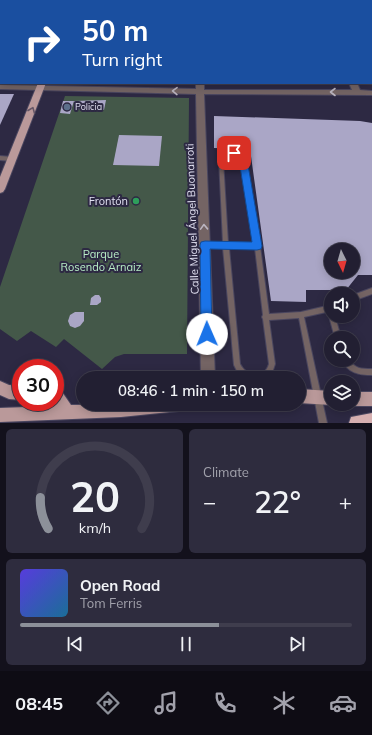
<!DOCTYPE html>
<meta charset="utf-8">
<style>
:root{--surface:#221f32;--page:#2e2c3e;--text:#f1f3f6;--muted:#a2a2ac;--line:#3f3d4d;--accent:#8c9099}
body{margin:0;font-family:Mulish,sans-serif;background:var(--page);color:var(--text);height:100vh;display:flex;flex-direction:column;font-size:15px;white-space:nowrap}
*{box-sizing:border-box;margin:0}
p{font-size:13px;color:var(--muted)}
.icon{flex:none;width:22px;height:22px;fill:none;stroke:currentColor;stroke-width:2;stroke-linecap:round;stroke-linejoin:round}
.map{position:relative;height:423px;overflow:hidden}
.panel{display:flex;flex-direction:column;gap:6px;padding:6px;background:#13111c;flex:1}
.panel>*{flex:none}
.guide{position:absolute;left:0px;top:0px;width:372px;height:84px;box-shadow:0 2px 10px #0003,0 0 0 1px var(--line);background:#1a4fa0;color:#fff;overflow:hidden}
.needle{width:26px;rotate:175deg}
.fabs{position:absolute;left:324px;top:243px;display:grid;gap:8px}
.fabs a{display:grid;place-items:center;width:36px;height:36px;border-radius:50%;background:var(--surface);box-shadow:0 2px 10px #0003,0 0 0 1px var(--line);font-size:20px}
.speed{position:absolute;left:12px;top:359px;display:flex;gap:8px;font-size:20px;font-weight:700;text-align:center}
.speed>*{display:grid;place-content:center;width:52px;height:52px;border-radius:50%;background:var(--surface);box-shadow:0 2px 10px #0003,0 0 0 1px var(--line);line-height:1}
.speed .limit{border:6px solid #d22;background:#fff;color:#111}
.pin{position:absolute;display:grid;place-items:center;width:34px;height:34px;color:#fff;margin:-17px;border-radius:8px;box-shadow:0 2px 6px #0006}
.me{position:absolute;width:44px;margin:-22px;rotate:359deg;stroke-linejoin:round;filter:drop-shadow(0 0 3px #0008)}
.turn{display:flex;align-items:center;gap:14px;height:84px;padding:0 16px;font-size:18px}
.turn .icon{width:52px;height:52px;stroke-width:2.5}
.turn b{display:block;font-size:28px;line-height:34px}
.big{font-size:30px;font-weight:600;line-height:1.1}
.panel .card{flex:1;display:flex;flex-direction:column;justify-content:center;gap:6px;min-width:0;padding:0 14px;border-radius:6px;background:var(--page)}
.panel .dial{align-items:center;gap:0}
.dial svg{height:104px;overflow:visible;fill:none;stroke:var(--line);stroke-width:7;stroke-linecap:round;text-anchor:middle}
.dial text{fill:var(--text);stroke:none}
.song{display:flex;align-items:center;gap:12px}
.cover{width:48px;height:48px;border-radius:6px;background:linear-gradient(135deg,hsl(250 70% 55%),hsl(200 70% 35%))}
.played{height:4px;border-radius:2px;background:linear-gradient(90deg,var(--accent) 60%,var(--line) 60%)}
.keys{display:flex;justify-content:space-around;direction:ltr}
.heat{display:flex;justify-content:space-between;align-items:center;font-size:22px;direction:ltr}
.panel .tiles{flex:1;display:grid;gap:6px;grid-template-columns:1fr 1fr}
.card:last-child{grid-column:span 2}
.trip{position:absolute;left:76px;top:371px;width:230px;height:40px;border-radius:20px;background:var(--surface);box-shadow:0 2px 10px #0003,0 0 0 1px var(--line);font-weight:600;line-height:40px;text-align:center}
.menu{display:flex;height:64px;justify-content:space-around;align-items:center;background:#0e0c14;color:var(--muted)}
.menu .icon{width:28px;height:28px}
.menu .current{color:var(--accent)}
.menu b{font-size:18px;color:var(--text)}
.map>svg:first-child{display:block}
</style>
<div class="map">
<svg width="372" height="423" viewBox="0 0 372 423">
<rect width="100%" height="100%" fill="#2d2943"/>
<path fill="#445849" d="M65 96 189 98 187 354H124L115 357 102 369 64 339 56 347 31 331 17 341 0 329V287Z"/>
<g fill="#aaa6c6" fill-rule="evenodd">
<path d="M0 94H14L0 125Z"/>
<path d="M106 100 104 110 74 109V101Z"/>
<path d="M63 101H74L70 114 60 113Z"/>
<path d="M214 116 360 121 372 123V275H358L346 290H306V302L271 301 250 149 214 148ZM331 250H353V272H331Z"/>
<path d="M119 135 162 136 159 166 113 165Z"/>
<path d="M95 295H99L101 298V302L97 305H90L91 298Z"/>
<path d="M75 312H84V321L80 326 75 328 70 326 68 321 70 315Z"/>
</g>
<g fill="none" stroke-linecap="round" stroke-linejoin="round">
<g stroke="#4a465f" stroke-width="2">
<g id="lane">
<path d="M234 151 240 153 245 159 260 246 269 314 301 312 331 305V311L304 317 327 423H319L299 318 269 320 275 364 272 373 268 378H244L238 373 234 365 223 248 205 247H203L202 245 203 243H223L219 159 223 153ZM226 155C234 155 235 154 241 160L254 244 228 243 223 159ZM229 248H255L263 315 262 317 263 319 269 364C264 380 247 377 240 364Z"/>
<path d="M0 156 12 157 14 159 12 161 0 160Z"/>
<path d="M372 288V294L353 301V295Z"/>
<path d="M331 313V316H335L341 338H335L329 316Z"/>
<path d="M342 360H349C356 369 361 369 372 369V375C359 375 348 373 342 360Z"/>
<path d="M109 372 169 375 171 376 172 378H98L99 376Z"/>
</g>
</g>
<g stroke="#4a465f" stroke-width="2">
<g id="street">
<rect x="198" y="0" width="6" height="1"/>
<rect x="317" y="0" width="6" height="1"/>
<rect x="0" y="6" width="1" height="4"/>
<rect x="371" y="11" width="1" height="4"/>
<path d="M196 83H204V90H352L349 83H357L360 90 372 91V95L204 94 215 378H201L196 94 0 89V85L196 89Z"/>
</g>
</g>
<g stroke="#4a465f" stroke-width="2">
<g id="primary">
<path d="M38 83H46L5 189 3 192 0 193V177Z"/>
<path d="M0 381 9 385 21 386V400L9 399 0 395Z"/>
<path d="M55 387 60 389 71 405 186 404 184 409 179 411 121 417 0 422V408L55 406 52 402H55Z"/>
<path d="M299 389 331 391V404H333L331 405 299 403Z"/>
<path d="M353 392H372V406H353L349 404H353Z"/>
</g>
</g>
<g stroke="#4a465f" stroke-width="2">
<path id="highway" d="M372 413V423H349L351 417Z"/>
</g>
<use href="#lane" fill="#746464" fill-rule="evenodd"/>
<use href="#street" fill="#746464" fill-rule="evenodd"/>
<use href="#primary" fill="#ba999a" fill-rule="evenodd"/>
<use href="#highway" fill="#d6afb0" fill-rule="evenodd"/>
</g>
<defs><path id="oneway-chevron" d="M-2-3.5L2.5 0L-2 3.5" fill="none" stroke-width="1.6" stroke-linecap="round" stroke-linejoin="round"/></defs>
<g stroke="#bbb5c0">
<use href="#oneway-chevron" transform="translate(175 91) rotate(-179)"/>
<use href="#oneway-chevron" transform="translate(333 92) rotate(-180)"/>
<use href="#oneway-chevron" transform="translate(204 227) rotate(-92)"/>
</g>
<use stroke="#655666" href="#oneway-chevron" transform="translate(32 110) rotate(-68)"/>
<path fill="#1a73e8" stroke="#114b97" d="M234 150 241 152 247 159 262 246 261 249 257 250 210 249 212 334 211 338 207 339 203 338 201 334 200 245 201 242 205 241 252 242 239 160 230 153Z"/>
<circle fill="#5c6f8a" stroke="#2d2943" stroke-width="1.5" cx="67" cy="107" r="4"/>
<circle fill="#2e9e5b" stroke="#2d2943" stroke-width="1.5" cx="136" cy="201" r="4"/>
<g text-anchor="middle" stroke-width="4" stroke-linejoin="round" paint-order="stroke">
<g font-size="9" fill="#e1e0f1" stroke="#2d2943" text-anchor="start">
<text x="75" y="110">Policia</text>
</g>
<g font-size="11" fill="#e1e0f1" stroke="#2d2943" text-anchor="end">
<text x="128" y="205">Frontón</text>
</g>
<g font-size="11" fill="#e1e0f1" stroke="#2d2943">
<text transform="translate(192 219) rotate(-92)" y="4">Calle Miguel Ángel Buonarroti</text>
</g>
<g font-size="11" fill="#b8eec6" stroke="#2d2943">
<text x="101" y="258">Parque<tspan x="101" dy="13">Rosendo Arnaiz</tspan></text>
</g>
</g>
</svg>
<div class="fabs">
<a><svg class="needle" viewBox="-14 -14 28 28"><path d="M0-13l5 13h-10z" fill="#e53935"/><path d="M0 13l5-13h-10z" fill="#a2a2ac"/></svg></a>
<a><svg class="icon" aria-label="sound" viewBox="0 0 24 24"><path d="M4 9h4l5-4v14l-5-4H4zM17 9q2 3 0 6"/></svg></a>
<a><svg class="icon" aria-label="search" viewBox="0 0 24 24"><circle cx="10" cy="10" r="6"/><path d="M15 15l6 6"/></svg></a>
<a><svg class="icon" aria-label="layers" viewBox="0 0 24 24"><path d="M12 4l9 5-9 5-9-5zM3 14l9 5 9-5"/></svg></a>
</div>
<div class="speed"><div class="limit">30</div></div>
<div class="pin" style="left:234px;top:153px;background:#d93025"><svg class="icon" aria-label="arrive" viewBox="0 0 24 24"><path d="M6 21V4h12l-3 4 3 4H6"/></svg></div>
<svg class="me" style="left:207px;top:334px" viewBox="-20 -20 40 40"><circle r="19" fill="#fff"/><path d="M0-13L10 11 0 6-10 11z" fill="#1a73e8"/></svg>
<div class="trip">08:46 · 1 min · 150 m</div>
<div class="guide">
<div class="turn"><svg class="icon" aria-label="right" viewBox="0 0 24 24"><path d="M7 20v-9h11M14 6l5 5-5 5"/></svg><div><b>50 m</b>Turn right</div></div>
</div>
</div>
<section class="panel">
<div class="tiles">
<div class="card dial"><svg viewBox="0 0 100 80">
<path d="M14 69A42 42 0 1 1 86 69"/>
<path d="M14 69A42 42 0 0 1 8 45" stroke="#8c9099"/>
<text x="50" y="56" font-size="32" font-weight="700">20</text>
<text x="50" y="72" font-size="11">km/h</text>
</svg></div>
<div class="card"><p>Climate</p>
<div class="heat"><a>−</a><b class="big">22°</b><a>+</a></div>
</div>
<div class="card">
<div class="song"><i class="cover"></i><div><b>Open Road</b><p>Tom Ferris</p></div></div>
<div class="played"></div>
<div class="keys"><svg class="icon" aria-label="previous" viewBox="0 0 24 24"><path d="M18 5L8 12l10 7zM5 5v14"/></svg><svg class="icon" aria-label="pause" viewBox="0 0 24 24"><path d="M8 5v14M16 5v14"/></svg><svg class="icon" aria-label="next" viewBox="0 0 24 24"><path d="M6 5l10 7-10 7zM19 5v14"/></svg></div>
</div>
</div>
</section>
<nav class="menu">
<b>08:45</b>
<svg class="icon current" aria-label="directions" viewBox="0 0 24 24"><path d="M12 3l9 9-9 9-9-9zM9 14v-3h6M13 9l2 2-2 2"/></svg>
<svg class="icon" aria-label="music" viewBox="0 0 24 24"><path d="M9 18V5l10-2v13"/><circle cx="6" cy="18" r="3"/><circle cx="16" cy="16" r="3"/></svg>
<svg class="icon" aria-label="phone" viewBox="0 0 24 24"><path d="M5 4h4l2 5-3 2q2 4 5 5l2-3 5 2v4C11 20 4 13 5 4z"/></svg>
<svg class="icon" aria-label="climate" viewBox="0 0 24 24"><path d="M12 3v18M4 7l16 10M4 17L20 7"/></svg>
<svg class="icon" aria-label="car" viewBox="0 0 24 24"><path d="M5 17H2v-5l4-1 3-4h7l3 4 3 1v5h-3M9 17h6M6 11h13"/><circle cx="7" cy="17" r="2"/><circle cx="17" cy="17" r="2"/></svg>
</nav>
